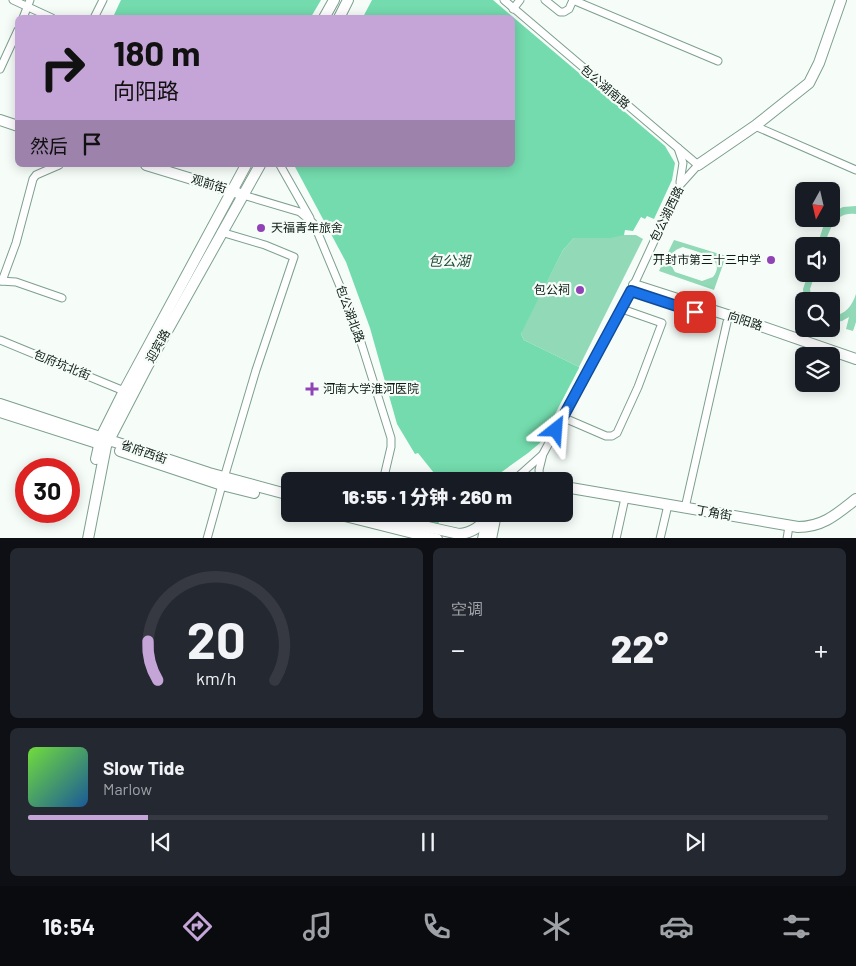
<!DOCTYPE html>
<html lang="zh">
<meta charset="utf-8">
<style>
:root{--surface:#171b24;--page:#242831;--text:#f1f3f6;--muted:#9ea1a6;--line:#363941;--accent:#c5a4d8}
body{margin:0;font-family:Barlow,"Noto Sans SC",sans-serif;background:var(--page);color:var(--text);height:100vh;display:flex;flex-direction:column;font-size:19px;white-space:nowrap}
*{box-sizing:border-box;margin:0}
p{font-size:16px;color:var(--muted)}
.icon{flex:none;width:28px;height:28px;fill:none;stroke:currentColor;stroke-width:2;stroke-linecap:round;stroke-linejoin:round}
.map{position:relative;height:538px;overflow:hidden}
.drawer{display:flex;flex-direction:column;gap:10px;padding:10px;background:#0d0f14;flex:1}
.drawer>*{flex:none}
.banner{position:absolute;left:15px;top:15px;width:500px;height:152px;border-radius:8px;box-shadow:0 2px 12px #0003;background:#c5a4d8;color:#111;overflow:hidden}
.needle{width:32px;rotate:188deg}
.controls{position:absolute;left:795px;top:182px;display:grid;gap:10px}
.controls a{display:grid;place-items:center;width:45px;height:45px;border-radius:8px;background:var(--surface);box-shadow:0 2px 12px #0003;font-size:25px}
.speed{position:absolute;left:15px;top:458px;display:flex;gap:10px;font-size:25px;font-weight:700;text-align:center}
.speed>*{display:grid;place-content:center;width:65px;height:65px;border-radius:50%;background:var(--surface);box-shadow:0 2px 12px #0003;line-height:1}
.speed .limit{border:8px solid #d22;background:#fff;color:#111}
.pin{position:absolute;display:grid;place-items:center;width:42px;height:42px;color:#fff;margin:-21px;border-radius:10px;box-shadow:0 2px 8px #0006}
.me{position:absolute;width:55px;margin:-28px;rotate:28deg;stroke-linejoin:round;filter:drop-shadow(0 0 4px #0008)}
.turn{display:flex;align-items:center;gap:18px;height:105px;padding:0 15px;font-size:22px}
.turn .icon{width:65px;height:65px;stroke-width:2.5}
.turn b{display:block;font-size:35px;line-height:42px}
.then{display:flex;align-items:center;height:48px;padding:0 15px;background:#0003;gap:10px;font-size:19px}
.big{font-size:38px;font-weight:800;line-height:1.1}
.drawer .card{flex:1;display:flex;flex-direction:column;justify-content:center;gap:8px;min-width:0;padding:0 18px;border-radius:8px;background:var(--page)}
.drawer .dial{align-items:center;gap:0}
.dial svg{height:130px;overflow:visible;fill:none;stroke:var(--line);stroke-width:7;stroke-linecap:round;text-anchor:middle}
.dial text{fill:var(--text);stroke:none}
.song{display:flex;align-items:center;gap:15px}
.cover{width:60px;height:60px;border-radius:8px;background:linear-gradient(135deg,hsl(100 70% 55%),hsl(210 70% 35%))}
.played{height:5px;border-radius:2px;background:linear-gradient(90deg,var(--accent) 15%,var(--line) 15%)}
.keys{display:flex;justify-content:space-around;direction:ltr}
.heat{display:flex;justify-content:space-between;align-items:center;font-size:28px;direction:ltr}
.drawer .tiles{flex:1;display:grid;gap:10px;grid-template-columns:1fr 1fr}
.card:last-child{grid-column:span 2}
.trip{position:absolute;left:281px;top:472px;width:292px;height:50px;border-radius:8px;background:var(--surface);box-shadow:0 2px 12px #0003;font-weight:800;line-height:50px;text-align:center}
.menu{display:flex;height:80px;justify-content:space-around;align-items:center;background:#090b0e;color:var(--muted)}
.menu .icon{width:35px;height:35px}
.menu .on{color:var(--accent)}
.menu b{font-size:22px;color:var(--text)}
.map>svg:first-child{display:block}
</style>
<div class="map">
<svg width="856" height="539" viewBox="0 0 856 539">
<rect width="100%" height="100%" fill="#f6fdf9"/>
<g fill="#91d9b7" fill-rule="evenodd">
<path d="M856 206V214C834 211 830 230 824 246H817L825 221 827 219H831V213L843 207Z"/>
<path d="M618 235H636L643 239 579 367 524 340 521 334 522 331 563 250 575 237Z"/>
<path d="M674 240 726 256 714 290 659 271ZM683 247C696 252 728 257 713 277L702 281 675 272C668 261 669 251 683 247Z"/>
<path d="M808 274H815L810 289 812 301 804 302 803 289Z"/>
<path d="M856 294V322L853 331 846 329 849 317 842 321 831 323V315C845 316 852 306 856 294Z"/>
</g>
<g fill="#73dbad">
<path d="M121 0H321L311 17H113Z"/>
<path d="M372 0H493L665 146 675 163 672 180 654 219 647 216 645 219 641 217 633 231 625 230 624 235 610 238H574L563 250 521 334 524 340 579 367V368L540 443 528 453 489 481H433L434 473 418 453 415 454 397 424 370 328 346 262 294 165H512V18L363 17Z"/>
</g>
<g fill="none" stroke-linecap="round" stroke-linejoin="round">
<path stroke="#73dbad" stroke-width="11" d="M430 537 435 514"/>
<g stroke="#7d9f8e" stroke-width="9">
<g id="street">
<path d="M13 0 52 18"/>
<path d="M504 0 678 148 683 163 680 182"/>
<path d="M545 0 560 12H564L569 9 573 0"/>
<path d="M573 0 718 61"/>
<path d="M513 9 520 0"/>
<path d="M23 18 30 0"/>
<path d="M94 18 103 0"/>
<path d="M0 69 18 30"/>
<path d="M755 126 856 170"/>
<path d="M280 165 310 218"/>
<path d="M243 195 300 212 313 223 317 231 354 320 391 438V447L383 481"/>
<path d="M221 232 265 245 294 257 256 370 224 478"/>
<path d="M0 281 16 282 62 298"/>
<path d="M2 281 16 243 33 179 36 175 59 165"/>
<path d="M0 340 124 391"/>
<path d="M562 417 606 436H612L617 433 638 387 662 323 622 309"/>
<path d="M513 481 541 456"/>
<path d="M540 481 539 470 543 454 631 291 680 185 698 165 678 148"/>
<path d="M685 508 727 322"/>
<path d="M207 539 222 485"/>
<path d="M616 539 625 498"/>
<path d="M660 539 668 505"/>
<path d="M787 539 789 526"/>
</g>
</g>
<g stroke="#7d9f8e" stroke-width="12">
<g id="secondary">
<path d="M324 18 334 0"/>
<path d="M339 18 348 0"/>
<path d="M0 120 18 126"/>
<path d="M146 165 238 193"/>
<path d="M698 165 755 126 809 83 819 63 841 0"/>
<path d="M634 285 746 321 856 359"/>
<path d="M0 404 209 473 290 495"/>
<path d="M0 412 97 443"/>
<path d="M120 451 222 485 254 493"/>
<path d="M96 459 101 437 124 391 246 165"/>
<path d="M565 487 798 527C823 527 837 514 856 499"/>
<path d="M337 514 437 539"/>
<path d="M369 514 459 534C473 533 482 526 489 514"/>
<path d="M88 539 106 446 148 365 260 165"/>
<path d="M483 539 487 520"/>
<path d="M491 539 496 514"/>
</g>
</g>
<use href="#street" stroke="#fff" stroke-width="7"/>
<use href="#secondary" stroke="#fff" stroke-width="10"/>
</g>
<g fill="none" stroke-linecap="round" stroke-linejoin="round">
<g stroke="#114b97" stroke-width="12">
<path id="route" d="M556 430 631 291 695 312"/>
</g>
<use href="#route" stroke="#1a73e8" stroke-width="9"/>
</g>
<g fill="#9043b4" stroke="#f6fdf9" stroke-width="2">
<circle cx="261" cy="228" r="5"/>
<circle cx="771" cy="260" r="5"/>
<circle cx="580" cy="290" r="5"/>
<path d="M309.5 381.5h5v5h5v5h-5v5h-5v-5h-5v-5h5z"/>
</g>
<g text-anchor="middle" stroke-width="4.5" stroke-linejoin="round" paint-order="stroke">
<g font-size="12" fill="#0f1c16" stroke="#f6fdf9">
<text transform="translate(605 87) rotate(40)" y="4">包公湖南路</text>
<text transform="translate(209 184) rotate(17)" y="4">观前街</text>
<text transform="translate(667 214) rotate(-64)" y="4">包公湖西路</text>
<text transform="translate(350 314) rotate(70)" y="4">包公湖北路</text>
<text transform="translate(745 321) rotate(18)" y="4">向阳路</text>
<text transform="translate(158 346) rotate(-61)" y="4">迎宾路</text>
<text transform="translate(62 365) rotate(22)" y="4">包府坑北街</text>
<text transform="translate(144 452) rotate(19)" y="4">省府西街</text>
<text transform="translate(714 513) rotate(10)" y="4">丁角街</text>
</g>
<g font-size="12" fill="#0f1c16" stroke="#f6fdf9" text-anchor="start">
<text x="271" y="232">天福青年旅舍</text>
<text x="761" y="264" text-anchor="end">开封市第三十三中学</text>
<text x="570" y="294" text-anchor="end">包公祠</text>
<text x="323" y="393">河南大学淮河医院</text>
</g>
<g font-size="14" font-style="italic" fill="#204c39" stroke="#f6fdf9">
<text x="449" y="266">包公湖</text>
</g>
</g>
</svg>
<div class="controls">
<a><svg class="needle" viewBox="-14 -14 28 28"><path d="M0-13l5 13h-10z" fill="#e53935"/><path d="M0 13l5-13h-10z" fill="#9ea1a6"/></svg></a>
<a><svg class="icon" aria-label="sound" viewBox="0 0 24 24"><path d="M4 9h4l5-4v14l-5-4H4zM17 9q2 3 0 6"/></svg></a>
<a><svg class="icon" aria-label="search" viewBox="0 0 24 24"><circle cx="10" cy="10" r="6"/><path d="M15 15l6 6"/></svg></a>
<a><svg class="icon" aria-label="layers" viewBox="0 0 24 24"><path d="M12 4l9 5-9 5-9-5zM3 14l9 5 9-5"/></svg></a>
</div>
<div class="speed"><div class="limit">30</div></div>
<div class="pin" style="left:695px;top:312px;background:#d93025"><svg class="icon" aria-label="arrive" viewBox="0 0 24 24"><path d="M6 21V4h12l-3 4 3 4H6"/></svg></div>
<svg class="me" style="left:556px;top:430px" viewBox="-20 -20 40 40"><path d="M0-17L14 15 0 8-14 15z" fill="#1a73e8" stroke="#fff" stroke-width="4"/></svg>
<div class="trip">16:55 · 1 分钟 · 260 m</div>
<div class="banner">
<div class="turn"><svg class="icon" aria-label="right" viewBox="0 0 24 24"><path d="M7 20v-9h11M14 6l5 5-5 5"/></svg><div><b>180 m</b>向阳路</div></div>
<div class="then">然后<svg class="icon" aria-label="arrive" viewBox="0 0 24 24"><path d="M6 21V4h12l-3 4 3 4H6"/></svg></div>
</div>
</div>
<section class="drawer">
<div class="tiles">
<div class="card dial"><svg viewBox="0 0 100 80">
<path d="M14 69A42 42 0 1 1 86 69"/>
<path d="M14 69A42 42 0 0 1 8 45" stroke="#c5a4d8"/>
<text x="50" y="56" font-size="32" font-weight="700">20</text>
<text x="50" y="72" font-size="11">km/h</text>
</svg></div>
<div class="card"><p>空调</p>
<div class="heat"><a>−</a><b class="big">22°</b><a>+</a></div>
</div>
<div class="card">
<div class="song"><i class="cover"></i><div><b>Slow Tide</b><p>Marlow</p></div></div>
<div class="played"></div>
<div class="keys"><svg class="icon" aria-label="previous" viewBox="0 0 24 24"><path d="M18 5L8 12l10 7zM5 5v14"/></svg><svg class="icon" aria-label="pause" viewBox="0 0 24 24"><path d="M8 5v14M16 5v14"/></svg><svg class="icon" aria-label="next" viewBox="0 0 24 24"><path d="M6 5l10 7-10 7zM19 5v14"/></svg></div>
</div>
</div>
</section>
<nav class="menu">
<b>16:54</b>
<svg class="icon on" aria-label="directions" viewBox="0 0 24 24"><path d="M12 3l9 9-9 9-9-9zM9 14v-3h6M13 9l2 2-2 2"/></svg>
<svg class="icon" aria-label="music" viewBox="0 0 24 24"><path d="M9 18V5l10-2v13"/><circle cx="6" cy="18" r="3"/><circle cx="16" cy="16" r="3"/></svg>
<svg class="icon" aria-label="phone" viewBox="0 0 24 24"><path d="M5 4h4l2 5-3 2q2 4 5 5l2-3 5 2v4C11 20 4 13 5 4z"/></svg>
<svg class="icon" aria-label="climate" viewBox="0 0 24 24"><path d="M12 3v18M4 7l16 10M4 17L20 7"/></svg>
<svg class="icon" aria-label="car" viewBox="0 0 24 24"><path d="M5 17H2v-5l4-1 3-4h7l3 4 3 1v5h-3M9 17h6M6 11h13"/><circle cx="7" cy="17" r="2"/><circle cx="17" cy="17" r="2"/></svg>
<svg class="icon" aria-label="filters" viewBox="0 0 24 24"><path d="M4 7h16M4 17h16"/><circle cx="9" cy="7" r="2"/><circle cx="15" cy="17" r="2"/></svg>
</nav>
